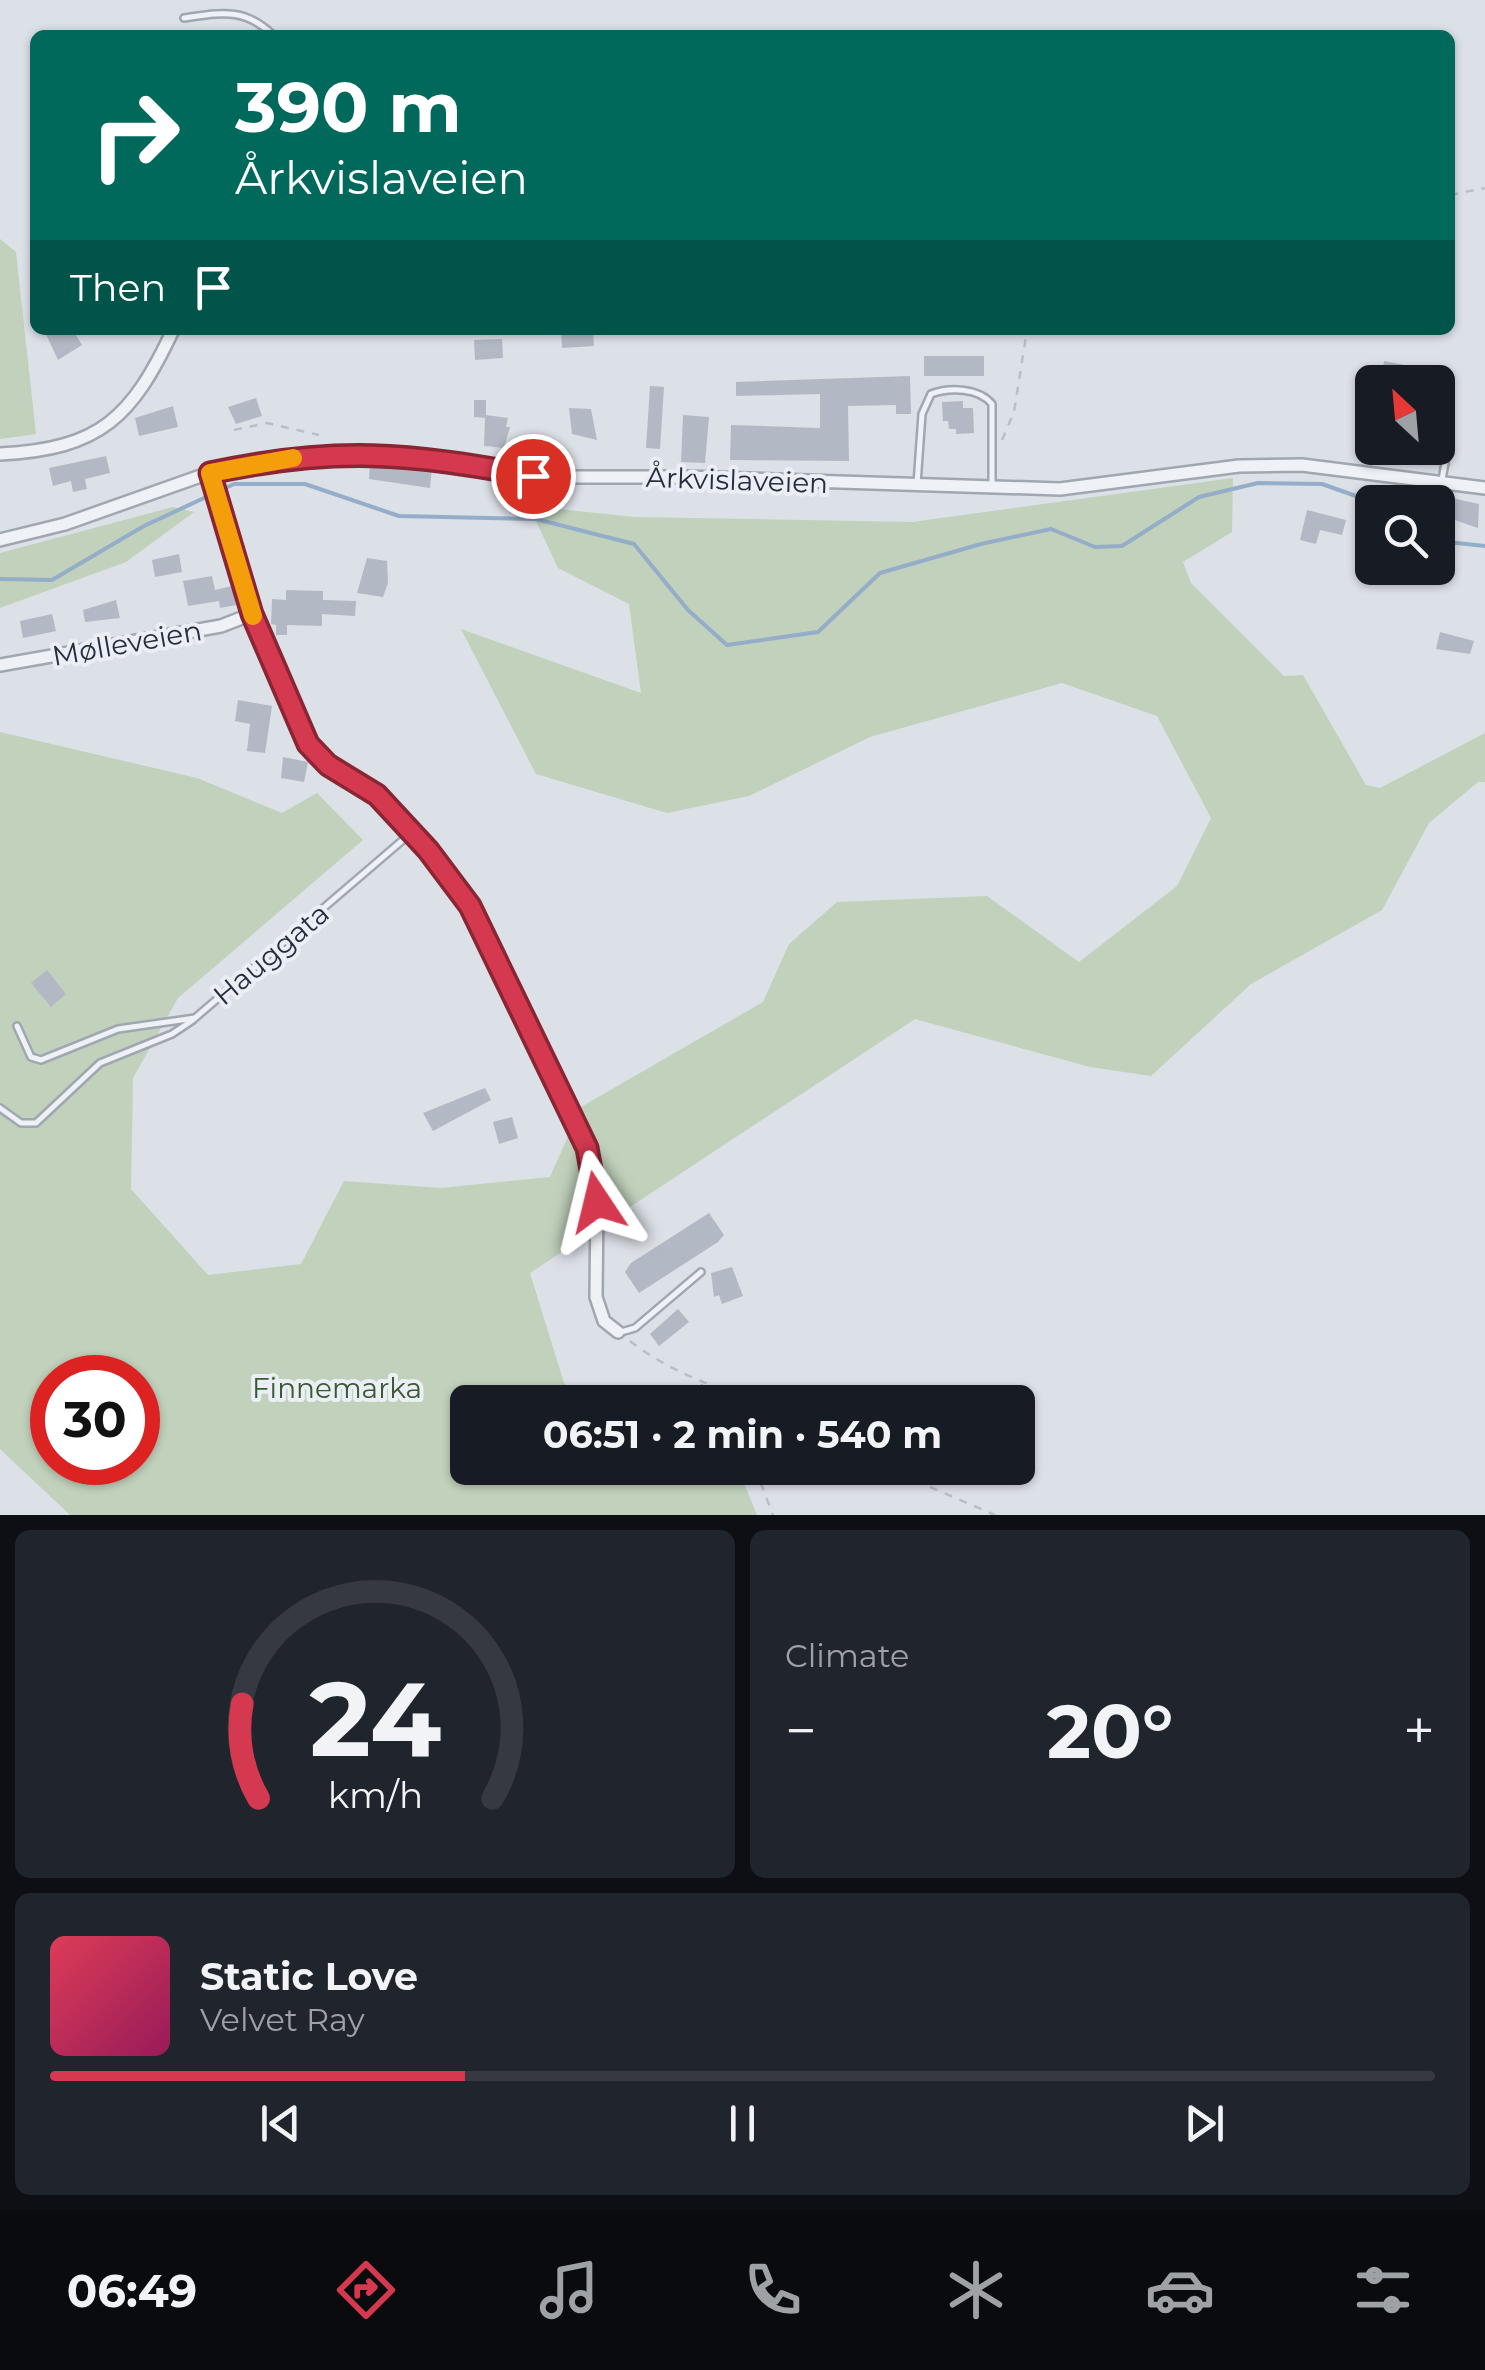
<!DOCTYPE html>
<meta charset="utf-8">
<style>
:root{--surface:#171b24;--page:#20242c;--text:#f1f3f6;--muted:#9ea1a6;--line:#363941;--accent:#d4394f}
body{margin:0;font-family:Montserrat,sans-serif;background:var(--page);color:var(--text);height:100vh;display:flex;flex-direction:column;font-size:38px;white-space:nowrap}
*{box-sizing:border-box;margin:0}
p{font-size:32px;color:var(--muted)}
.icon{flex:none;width:55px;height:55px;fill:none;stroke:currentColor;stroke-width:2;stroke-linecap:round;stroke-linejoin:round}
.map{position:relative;height:1515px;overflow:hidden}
.panel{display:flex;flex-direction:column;gap:15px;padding:15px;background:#0d0f14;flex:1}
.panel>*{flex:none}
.top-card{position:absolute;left:30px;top:30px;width:1425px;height:305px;border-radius:15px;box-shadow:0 2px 8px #0004;background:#00695c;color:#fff;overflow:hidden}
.needle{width:65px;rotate:334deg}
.tools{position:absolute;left:1355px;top:365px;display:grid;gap:20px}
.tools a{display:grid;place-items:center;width:100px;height:100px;border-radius:15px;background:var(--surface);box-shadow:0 2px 8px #0004;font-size:50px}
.speed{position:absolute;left:30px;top:1355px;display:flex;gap:20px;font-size:50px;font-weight:700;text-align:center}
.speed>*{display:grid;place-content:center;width:130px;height:130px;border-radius:50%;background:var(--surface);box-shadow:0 2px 8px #0004;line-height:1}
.speed .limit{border:15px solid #d22;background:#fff;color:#111}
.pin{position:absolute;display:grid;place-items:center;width:85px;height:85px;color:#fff;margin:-42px;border:5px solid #fff;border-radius:50%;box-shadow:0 2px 10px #0007}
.me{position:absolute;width:110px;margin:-55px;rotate:350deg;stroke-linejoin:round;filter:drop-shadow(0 0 8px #0008)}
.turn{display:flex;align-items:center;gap:35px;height:210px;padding:0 40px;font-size:45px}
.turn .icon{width:130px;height:130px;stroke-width:2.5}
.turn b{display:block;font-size:70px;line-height:85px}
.then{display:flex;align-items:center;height:95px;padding:0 40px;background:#0003;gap:20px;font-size:38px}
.big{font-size:75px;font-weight:700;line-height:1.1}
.panel .tile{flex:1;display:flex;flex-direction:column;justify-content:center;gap:15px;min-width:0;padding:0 35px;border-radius:15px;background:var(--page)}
.panel .dial{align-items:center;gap:0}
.dial svg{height:260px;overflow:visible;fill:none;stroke:var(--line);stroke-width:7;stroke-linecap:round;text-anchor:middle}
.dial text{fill:var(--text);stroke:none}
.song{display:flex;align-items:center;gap:30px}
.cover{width:120px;height:120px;border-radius:15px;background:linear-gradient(135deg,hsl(350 70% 55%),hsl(330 70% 35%))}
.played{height:10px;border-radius:5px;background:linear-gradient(90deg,var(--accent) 30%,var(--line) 30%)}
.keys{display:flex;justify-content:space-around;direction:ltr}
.heat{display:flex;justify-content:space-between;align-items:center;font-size:55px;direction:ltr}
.panel .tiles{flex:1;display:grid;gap:15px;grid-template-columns:1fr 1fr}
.tile:last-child{grid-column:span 2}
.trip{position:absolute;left:450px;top:1385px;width:585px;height:100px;border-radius:15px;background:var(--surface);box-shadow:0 2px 8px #0004;font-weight:700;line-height:100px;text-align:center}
.tabs{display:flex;height:160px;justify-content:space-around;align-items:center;background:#090b0e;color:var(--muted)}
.tabs .icon{width:70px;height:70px}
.tabs .current{color:var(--accent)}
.tabs b{font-size:45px;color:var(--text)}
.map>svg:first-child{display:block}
</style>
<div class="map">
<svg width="1485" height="1515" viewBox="0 0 1485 1515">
<rect width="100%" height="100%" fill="#dce0e7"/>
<g fill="#c1d1bc" fill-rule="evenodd">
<path d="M0 239 16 252 36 434 0 439Z"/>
<path d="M1233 478 1232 532 1183 562 1191 583 1284 676 1303 675 1366 785 1380 788 1485 733V782H1478L1429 823 1382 910 1251 984 1151 1076 1090 1067 915 1019 530 1273 564 1383 581 1402H468V1468H738L757 1515H70L0 1449V732L197 778 282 813 317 793 363 840 178 998 133 1078 131 1189 208 1275 301 1264 344 1181 441 1188 550 1177 581 1107 763 1002 789 944 837 902 987 896 1079 962 1177 886 1211 818 1157 716 1062 683 870 737 749 796 667 813 536 774 461 629 641 693 629 604 558 568 529 506 635 517 912 522ZM52 1378H138V1462H52Z"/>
<path d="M173 507 194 512 126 562 0 608V553Z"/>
</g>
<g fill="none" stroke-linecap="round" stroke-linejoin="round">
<g stroke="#94adc9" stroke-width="4">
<path d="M1438 541 1485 546"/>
<path d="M0 579 52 580 144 526 234 484H305L399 516 536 519 634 544 688 610 727 645 818 632 880 573 981 544 1051 529 1095 547 1122 546 1199 497 1258 483 1322 484 1373 502"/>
</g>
</g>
<g fill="#b3b9c4">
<path d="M44 330H73L82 345 58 360Z"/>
<path d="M561 330H593L594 346 562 348Z"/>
<path d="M502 339 503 358 475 360 474 340Z"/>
<rect x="924" y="356" width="60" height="20"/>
<path d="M1384 361 1410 366 1412 382H1381Z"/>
<path d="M910 376 911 414H896V405L848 406 849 461 730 460 731 425 820 428V394L736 396V382Z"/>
<path d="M650 386 664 387 660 449 646 448Z"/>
<path d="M256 398 262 416 236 424 228 407Z"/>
<path d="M474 400H486V415L508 418 506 427H510L504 448 484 446 485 418 474 417Z"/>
<path d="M963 401V408H973L974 433 956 434V429H949L948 421H943L942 402Z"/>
<path d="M173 406 178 427 139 436 135 418Z"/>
<path d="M569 408 591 409 597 440 572 434Z"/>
<path d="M683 415 709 417 705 463 681 462Z"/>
<path d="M106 456 110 473 85 479 87 489 73 492 71 481 53 486 49 468Z"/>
<path d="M370 462 432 467 430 488 369 479Z"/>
<path d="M1447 497 1479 504 1478 528 1443 516Z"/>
<path d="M1307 510 1346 520 1342 535 1320 530 1316 544 1300 540Z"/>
<path d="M179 554 182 572 155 577 152 560Z"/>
<path d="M367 558 387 561 388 583 383 597 357 593Z"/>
<path d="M212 576 215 590 232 586 236 605 220 608 219 601 188 606 183 581Z"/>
<path d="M286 590 323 591V600L356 601 355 616 322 614V626L287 625V635H276V625L271 624 272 599 286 600Z"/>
<path d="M116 600 120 618 85 622 83 610Z"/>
<path d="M52 614 56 631 23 638 20 621Z"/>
<path d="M1440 632 1474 641 1470 654 1436 649Z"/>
<path d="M238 700 272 706 265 753 247 751 250 724 235 721Z"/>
<path d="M283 757 308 762 304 782 281 778Z"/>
<path d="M47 970 66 994 51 1007 31 983Z"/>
<path d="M485 1088 491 1100 433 1131 423 1113Z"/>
<path d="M512 1117 518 1138 499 1144 493 1122Z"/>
<path d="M709 1213 724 1235 718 1242 639 1293 625 1272 631 1263Z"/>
<path d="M732 1267 743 1296 722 1304 719 1295 714 1297 711 1273Z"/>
<path d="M678 1309 689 1322 659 1346 650 1334Z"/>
</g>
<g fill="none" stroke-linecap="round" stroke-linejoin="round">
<g stroke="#a1a7b1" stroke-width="10">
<g id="service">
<path d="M184 18C221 13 244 7 273 35"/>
<path d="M1421 373 1426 382"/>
<path d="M1438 393C1459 416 1446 452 1442 480"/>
<path d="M917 484 922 414 931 394C950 387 979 388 992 404V485"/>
<path d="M17 1026 31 1057 41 1060 118 1029 195 1018 411 833"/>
<path d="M0 1108 21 1123H36L100 1063 172 1034 193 1020"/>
<path d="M621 1332 635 1328 701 1272"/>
</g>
</g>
<g stroke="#a1a7b1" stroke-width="16">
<g id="minor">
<path d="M0 454C101 449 132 417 173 330"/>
<path d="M209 473 252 614 308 744 328 765 377 795 428 849 470 906 497 956 587 1148 597 1202 596 1297 604 1321 618 1332"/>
<path d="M0 540 65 524 209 473 355 452 414 455 560 477H686L1060 489 1239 466 1302 465 1485 488"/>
<path d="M0 665 221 626 252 614"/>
</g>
</g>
<g stroke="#babec5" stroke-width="2.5" stroke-dasharray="8 8" stroke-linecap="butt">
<path d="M1450 195 1485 188"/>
<path d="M234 430 267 423 319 435"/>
<path d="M1002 440 1014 412 1027 330"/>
<path d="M630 1341C670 1372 712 1386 759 1402"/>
<path d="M701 1384 717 1402"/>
<path d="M755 1468 773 1515"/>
<path d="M886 1468 995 1515"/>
</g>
<use href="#service" stroke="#eef1f5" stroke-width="5"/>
<use href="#minor" stroke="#eef1f5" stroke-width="11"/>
</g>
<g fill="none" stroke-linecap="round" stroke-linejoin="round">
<g stroke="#8a2533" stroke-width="25">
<path id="route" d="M533 476C408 453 336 446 210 473L252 614 308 744 328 765 377 795 428 850 470 906 587 1148 597 1202"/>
</g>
<use href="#route" stroke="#d4394f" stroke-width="18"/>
<path stroke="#f59e0b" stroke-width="18" d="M253 616 210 473 293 458"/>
</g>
<g text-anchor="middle" stroke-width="8" stroke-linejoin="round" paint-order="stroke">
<g font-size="28" fill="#252e3e" stroke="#ebeff5">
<text transform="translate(737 480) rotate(2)" y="10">Årkvislaveien</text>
<text transform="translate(127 643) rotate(-10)" y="10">Mølleveien</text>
<text transform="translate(271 954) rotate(-40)" y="10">Hauggata</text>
</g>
<g font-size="28" fill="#395a32" stroke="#ebeff5">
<text x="337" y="1398">Finnemarka</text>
</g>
</g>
</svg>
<div class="tools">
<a><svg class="needle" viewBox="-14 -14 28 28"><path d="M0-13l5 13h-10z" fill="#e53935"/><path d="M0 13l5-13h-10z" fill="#9ea1a6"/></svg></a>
<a><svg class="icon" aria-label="search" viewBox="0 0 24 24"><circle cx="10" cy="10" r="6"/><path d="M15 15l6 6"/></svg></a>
</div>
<div class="speed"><div class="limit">30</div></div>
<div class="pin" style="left:533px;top:476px;background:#d93025"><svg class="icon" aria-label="arrive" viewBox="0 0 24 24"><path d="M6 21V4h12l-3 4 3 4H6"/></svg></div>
<svg class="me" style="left:597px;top:1202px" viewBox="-20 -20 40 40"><path d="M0-17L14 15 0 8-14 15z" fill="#d4394f" stroke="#fff" stroke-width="4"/></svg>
<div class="trip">06:51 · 2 min · 540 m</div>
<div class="top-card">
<div class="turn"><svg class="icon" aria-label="right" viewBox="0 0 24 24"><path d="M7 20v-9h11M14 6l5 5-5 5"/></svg><div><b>390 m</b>Årkvislaveien</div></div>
<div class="then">Then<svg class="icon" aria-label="arrive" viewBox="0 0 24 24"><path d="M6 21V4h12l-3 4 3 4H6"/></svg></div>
</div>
</div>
<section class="panel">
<div class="tiles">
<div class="tile dial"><svg viewBox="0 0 100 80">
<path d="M14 69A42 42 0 1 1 86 69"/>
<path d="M14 69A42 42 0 0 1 9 40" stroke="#d4394f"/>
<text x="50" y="56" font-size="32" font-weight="700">24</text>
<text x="50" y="72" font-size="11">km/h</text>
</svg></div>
<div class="tile"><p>Climate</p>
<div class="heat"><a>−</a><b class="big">20°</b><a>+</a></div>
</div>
<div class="tile">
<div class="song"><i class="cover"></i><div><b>Static Love</b><p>Velvet Ray</p></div></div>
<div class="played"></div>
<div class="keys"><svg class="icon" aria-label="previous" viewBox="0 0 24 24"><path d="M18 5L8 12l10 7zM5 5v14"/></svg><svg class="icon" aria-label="pause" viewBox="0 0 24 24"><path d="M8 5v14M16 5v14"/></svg><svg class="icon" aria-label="next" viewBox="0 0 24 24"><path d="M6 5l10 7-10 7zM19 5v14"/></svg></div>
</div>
</div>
</section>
<nav class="tabs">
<b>06:49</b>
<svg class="icon current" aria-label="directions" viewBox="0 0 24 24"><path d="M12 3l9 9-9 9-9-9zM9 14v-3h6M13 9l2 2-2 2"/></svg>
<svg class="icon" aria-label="music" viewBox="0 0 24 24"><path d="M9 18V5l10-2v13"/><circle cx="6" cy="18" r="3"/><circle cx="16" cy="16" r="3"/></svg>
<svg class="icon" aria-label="phone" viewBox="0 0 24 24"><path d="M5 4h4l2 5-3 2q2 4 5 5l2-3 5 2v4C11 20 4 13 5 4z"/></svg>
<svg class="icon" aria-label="climate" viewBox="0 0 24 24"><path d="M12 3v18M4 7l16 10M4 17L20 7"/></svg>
<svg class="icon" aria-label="car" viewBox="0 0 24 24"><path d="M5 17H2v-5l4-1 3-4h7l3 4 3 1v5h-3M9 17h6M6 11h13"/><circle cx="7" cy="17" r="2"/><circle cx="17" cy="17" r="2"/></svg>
<svg class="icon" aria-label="filters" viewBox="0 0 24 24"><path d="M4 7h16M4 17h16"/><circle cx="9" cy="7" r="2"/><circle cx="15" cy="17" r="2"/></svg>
</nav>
